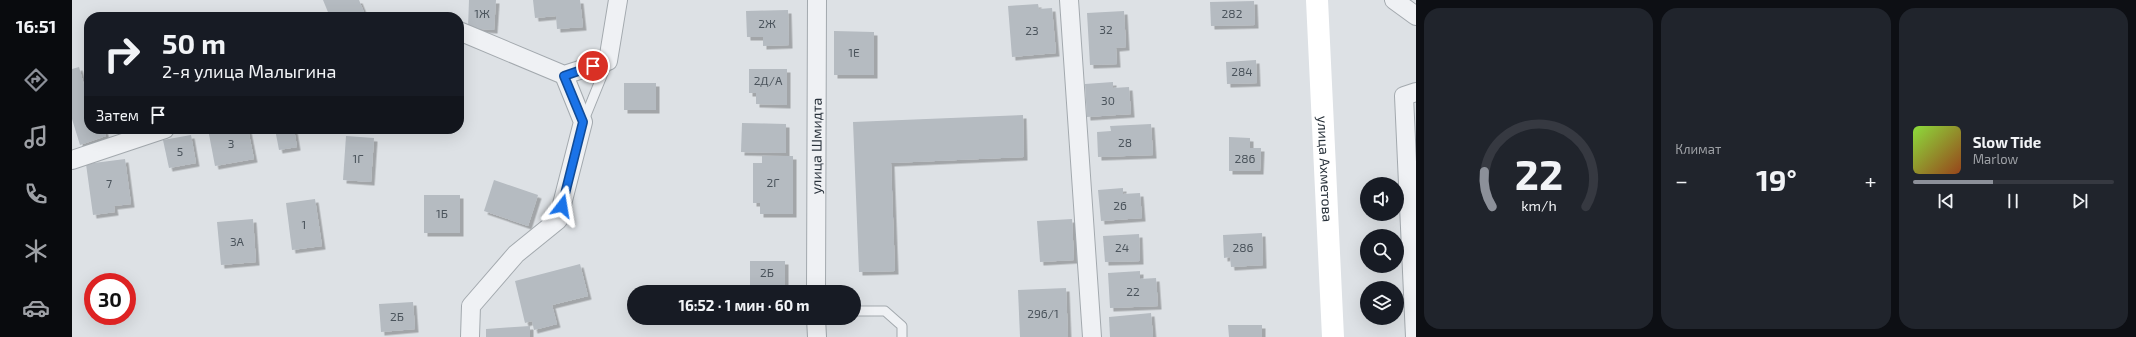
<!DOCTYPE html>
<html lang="ru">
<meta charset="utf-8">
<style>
:root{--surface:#171b24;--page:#20242c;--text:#f1f3f6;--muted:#9ea1a6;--line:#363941;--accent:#8c9099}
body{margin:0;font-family:"Exo 2",sans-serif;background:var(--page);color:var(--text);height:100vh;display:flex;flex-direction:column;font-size:15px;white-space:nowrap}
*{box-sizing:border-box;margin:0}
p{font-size:13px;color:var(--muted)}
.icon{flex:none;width:22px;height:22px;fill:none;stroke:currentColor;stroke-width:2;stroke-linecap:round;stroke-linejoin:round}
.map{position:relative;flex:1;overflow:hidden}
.drawer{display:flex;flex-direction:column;gap:8px;padding:8px;background:#0d0f14;width:720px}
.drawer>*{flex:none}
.top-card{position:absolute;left:12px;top:12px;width:380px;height:122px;border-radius:16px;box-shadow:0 4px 16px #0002;background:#171b24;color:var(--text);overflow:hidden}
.fabs{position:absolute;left:1288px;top:177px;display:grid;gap:8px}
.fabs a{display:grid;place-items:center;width:44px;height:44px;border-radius:50%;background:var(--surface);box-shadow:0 4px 16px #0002;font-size:20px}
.speed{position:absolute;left:12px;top:273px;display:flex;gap:8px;font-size:20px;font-weight:700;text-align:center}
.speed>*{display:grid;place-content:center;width:52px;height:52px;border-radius:50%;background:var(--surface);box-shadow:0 4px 16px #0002;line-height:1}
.speed .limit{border:6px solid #d22;background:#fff;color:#111}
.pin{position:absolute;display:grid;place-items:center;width:34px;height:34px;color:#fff;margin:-17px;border:2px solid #fff;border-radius:50%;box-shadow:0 1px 4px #0007}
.me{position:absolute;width:44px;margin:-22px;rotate:14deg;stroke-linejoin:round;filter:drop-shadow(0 0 3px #0008)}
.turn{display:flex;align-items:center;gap:14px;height:84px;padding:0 12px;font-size:18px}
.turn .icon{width:52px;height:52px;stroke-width:2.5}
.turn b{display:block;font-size:28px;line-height:34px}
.then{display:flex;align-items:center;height:38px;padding:0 12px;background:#0003;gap:8px;font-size:15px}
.big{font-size:30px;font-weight:700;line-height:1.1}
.drawer .card{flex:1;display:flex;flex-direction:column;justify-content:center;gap:6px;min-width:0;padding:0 14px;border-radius:16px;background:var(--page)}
.drawer .dial{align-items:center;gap:0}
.dial svg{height:104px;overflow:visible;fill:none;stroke:var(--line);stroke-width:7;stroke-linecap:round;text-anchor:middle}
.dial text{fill:var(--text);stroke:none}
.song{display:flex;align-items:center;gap:12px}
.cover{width:48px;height:48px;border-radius:6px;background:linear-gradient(135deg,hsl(90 70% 55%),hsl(20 70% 35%))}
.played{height:4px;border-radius:2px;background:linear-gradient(90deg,var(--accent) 40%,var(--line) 40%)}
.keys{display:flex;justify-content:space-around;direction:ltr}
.heat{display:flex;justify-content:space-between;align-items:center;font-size:22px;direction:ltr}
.drawer .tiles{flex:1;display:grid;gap:8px;grid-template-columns:repeat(3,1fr)}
.trip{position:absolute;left:555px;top:285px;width:234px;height:40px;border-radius:20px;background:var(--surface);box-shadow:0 4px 16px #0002;font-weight:700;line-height:40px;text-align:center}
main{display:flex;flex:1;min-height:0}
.menu{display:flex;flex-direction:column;width:72px;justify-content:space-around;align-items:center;background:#090b0e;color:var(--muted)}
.menu .icon{width:28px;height:28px}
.menu .current{color:var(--accent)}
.menu b{font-size:18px;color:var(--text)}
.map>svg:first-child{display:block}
</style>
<main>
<nav class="menu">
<b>16:51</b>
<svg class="icon current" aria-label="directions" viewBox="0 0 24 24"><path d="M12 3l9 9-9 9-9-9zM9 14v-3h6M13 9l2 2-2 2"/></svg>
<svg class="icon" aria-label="music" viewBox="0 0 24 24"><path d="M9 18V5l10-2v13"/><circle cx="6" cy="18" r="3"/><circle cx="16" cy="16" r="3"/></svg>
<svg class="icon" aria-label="phone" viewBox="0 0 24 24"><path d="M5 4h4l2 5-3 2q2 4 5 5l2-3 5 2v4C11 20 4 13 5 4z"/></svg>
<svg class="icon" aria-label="climate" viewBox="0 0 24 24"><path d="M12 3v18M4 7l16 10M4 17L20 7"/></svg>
<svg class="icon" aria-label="car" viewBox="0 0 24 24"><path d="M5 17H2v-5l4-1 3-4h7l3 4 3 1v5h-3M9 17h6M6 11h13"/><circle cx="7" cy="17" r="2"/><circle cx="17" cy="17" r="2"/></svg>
</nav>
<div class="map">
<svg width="1344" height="337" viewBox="0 0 1344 337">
<defs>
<filter id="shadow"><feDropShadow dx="3.5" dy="3.5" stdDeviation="0" flood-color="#0004"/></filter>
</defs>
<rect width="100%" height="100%" fill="#dde1e5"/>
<g fill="#b5bbc1" filter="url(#shadow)">
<path d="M251 0H287L294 17H258Z"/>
<path d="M397 0H424L422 30 396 28Z"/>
<path d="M461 0H508L511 27 485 29 484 16 463 18Z"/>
<path d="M1182 1 1183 25 1139 26 1138 2Z"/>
<path d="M966 4 967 9 980 8 984 53 940 57 936 6Z"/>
<path d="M716 10 717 45 691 46V37H675L674 11Z"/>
<path d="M1052 11 1054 47 1044 48 1045 64 1018 65 1015 13Z"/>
<path d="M762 31 802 32V75H762Z"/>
<path d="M1184 60 1185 83 1155 84 1154 62Z"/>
<path d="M7 67 14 92 17 91V129H32L34 136 8 145 0 119V69Z"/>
<path d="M677 69H715V105L684 104V93H677Z"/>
<path d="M1041 82V88L1057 87 1059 114 1015 117 1013 84Z"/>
<rect x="552" y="83" width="32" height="27"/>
<path d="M951 115 952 157 819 163 823 271 787 272 781 122Z"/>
<path d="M670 123 714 124V153L669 152Z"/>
<path d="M1079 124 1081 155 1026 157 1025 132 1039 131 1038 126Z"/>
<path d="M136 129H176L182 159 143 166Z"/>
<path d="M203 129H222L225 147 207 150Z"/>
<path d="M119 135 124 163 97 168 91 140Z"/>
<path d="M274 136 302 138 299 182 271 180Z"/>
<path d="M1157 137 1178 138V148H1189L1188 171H1157Z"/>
<path d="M690 156H721V214H688V203H681V163H690Z"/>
<path d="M53 159 59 204 42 206 43 212 21 215 14 164Z"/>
<path d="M422 180 466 195 456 226 412 211Z"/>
<path d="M1051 188V194L1068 193 1070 218 1029 221 1026 190Z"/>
<rect x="352" y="195" width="36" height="38"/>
<path d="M243 199 250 246 220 250 214 203Z"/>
<path d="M181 219 184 262 149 265 145 222Z"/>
<path d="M1000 219 1002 260 968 262 965 221Z"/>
<path d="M1190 233 1191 265 1159 267 1158 257 1152 258 1151 235Z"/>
<path d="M1067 234 1068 261 1033 262 1031 236Z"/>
<path d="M678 261H713V285L678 286Z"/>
<path d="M508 264 516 296 480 305 485 324 462 330 460 321 453 323 443 281Z"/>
<path d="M1068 271V279L1084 278 1086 306 1038 308 1036 273Z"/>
<path d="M994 288 996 337H948L946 290Z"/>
<path d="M341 302 343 329 309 332 307 304Z"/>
<path d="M1079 313 1081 337H1038L1037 317Z"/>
<path d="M1156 325H1190V337H1157Z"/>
<path d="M458 326V337H414V329Z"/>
</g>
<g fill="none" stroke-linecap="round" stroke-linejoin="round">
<g stroke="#a3a9ae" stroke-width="11">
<g id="service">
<path d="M512 120 536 61"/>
<path d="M782 311H813L830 326V337"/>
</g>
</g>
<g stroke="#a3a9ae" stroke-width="20">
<g id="minor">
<path d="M997 0 1020 337"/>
<path d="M1322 0 1344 16"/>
<path d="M387 31 492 75 536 61 546 0"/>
<path d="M0 160 93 129"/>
<path id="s1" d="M744 292 745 0"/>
<path d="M744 318 745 337"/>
<path d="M398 337 399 306 444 254 486 220 511 122 492 75"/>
<path d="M1343 337 1332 96 1344 92"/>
</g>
</g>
<use href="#service" stroke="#eff1f4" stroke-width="9"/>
<use href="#minor" stroke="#eff1f4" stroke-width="18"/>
<path stroke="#fff" stroke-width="22" id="s2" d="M1245 0 1261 337"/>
</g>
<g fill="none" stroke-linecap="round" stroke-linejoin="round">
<g stroke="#114b97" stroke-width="10">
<path id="route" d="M490 206 511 122 492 76 521 66"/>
</g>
<use href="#route" stroke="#1a73e8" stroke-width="7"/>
</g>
<g text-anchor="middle" stroke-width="3" stroke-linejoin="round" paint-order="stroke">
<g font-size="12" fill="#4b545c">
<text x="410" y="18">1Ж</text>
<text x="1160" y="18">282</text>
<text x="695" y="28">2Ж</text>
<text x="1034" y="34">32</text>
<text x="960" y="35">23</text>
<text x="782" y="57">1Е</text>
<text x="1170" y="76">284</text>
<text x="696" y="85">2Д/А</text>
<text x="1036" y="105">30</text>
<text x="1053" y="147">28</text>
<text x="159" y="148">3</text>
<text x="108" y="156">5</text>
<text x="286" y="163">1Г</text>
<text x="1173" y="163">286</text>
<text x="701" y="187">2Г</text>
<text x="37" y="188">7</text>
<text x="1048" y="210">26</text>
<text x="370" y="218">1Б</text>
<text x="232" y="229">1</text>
<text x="165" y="246">3А</text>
<text x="1050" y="252">24</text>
<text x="1171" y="252">286</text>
<text x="695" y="277">2Б</text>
<text x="1061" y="296">22</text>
<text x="971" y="318">296/1</text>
<text x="325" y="321">2Б</text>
</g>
<g font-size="14" fill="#28313a" stroke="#ecf0f3">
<text dy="5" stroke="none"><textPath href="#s1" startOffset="146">улица Шмидта</textPath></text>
<text dy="5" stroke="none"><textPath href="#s2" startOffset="169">улица Ахметова</textPath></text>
</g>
</g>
</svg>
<div class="fabs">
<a><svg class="icon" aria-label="sound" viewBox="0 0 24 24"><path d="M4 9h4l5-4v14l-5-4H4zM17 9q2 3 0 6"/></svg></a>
<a><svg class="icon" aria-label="search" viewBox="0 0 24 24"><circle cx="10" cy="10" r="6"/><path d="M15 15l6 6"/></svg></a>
<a><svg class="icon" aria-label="layers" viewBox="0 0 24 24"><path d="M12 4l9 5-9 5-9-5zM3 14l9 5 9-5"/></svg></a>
</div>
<div class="speed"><div class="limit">30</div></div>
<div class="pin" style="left:521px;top:66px;background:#d93025"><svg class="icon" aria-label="arrive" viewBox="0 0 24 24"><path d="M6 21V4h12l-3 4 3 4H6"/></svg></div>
<svg class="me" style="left:490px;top:206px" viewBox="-20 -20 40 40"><path d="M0-17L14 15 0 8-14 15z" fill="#1a73e8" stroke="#fff" stroke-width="4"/></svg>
<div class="trip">16:52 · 1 мин · 60 m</div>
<div class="top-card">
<div class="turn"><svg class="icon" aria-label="right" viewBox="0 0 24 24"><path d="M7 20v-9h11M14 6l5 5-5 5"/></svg><div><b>50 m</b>2-я улица Малыгина</div></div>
<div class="then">Затем<svg class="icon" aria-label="arrive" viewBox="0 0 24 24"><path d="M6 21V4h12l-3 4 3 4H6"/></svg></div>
</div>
</div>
<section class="drawer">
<div class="tiles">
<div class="card dial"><svg viewBox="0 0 100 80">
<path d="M14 69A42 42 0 1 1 86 69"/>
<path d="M14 69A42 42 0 0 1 8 42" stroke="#8c9099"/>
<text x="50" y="56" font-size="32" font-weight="700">22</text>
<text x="50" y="72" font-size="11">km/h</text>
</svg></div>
<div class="card"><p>Климат</p>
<div class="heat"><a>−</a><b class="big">19°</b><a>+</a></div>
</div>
<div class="card">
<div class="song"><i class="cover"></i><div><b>Slow Tide</b><p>Marlow</p></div></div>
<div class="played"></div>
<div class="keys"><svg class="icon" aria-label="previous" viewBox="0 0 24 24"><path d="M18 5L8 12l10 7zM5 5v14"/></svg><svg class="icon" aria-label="pause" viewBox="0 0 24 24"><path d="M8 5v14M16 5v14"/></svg><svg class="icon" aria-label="next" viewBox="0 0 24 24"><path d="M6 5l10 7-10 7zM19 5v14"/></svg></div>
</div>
</div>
</section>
</main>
